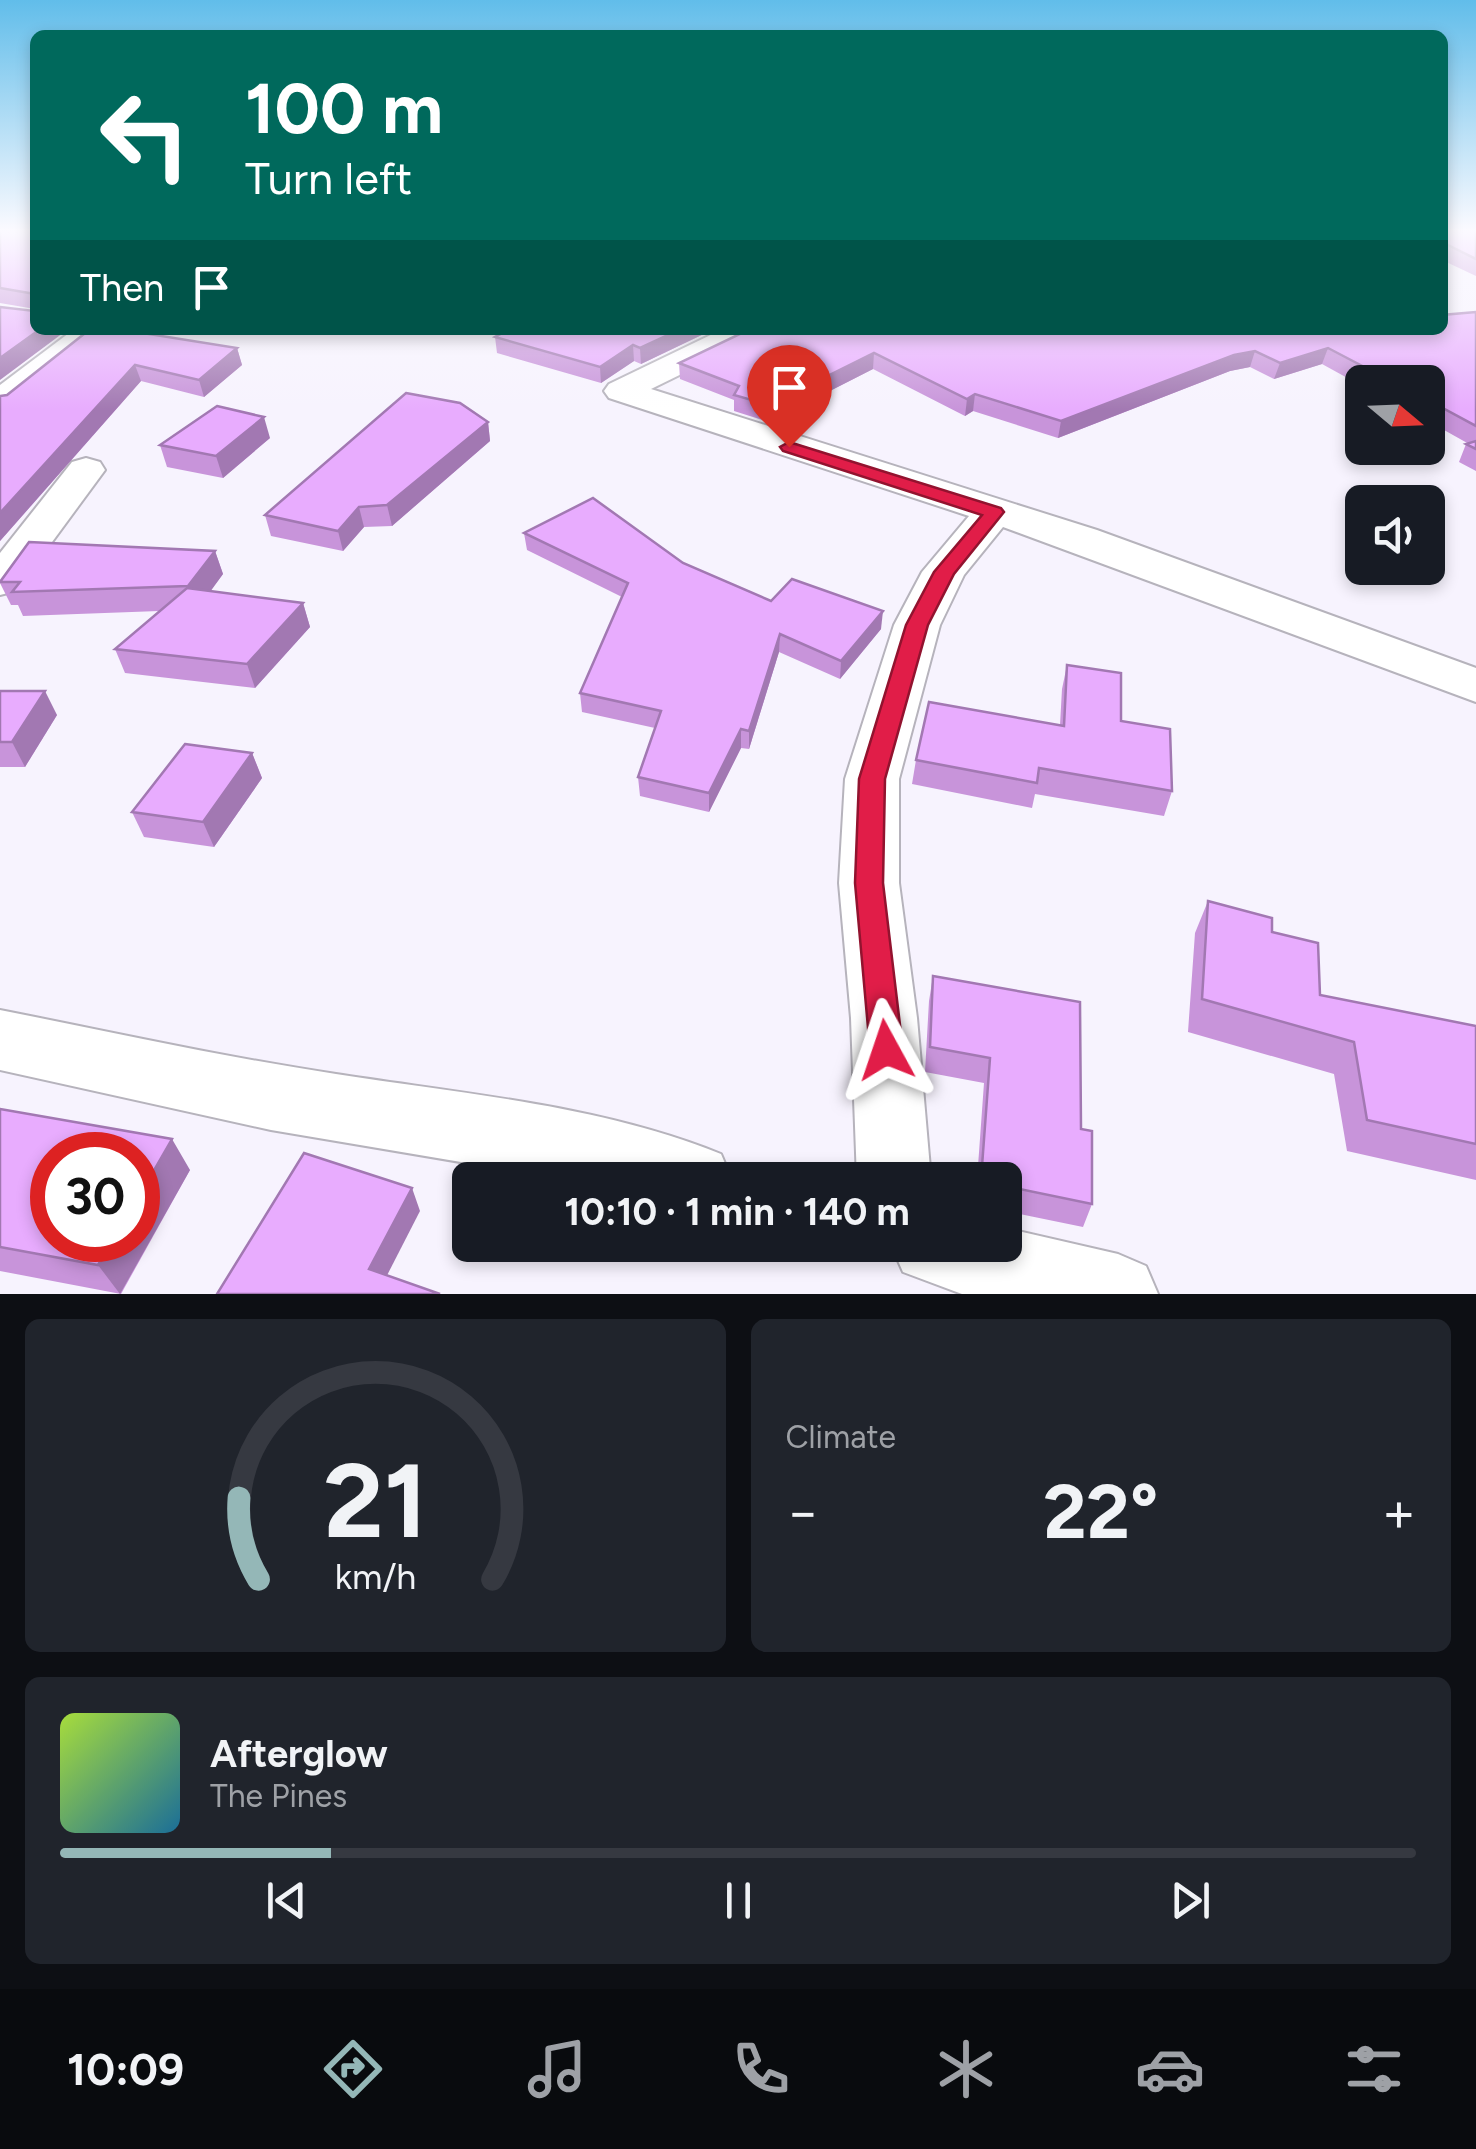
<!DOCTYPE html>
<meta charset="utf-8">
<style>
:root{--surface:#171b24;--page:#20242c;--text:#f1f3f6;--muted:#9ea1a6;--line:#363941;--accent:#94b7b7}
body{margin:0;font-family:Figtree,sans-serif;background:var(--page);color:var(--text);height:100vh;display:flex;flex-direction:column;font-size:38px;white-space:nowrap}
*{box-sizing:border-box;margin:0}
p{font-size:32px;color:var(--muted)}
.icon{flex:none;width:55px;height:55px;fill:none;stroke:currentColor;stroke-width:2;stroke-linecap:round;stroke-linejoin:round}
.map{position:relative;height:1294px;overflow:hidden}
.details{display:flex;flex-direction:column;gap:25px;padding:25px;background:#0d0f14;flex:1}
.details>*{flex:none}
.banner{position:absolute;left:30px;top:30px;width:1418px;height:305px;border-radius:15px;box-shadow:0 5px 15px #0003;background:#00695c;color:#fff;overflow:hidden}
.needle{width:65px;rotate:109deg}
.controls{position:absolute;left:1345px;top:365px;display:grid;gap:20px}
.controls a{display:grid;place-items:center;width:100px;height:100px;border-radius:15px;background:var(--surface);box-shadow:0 5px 15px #0003;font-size:50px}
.speed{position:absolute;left:30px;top:1132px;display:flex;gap:20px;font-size:50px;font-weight:700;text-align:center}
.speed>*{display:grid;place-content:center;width:130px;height:130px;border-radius:50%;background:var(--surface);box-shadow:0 5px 15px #0003;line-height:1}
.speed .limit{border:15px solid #d22;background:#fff;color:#111}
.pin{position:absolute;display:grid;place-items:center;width:85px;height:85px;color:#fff;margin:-102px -42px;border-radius:50% 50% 50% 0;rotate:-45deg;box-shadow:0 0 10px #0007}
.pin .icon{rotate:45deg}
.me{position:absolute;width:110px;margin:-55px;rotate:355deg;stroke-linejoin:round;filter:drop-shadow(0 0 8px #0008)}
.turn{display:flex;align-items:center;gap:35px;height:210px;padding:0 50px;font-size:45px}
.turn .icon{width:130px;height:130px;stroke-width:2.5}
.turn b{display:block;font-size:70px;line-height:85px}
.then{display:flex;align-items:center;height:95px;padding:0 50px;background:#0003;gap:20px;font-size:38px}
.big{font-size:75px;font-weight:700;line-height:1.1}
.details .tile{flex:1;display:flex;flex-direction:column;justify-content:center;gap:15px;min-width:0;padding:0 35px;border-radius:15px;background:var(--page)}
.details .dial{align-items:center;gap:0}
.dial svg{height:260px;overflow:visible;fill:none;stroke:var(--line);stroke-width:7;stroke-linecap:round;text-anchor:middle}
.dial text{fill:var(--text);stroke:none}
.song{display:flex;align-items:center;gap:30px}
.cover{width:120px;height:120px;border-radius:15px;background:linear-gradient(135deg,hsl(80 70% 55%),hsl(200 70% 35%))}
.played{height:10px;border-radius:5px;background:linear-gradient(90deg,var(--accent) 20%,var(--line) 20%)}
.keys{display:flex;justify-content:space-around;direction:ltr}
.heat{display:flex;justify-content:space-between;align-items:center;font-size:55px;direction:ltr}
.details .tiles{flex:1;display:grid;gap:25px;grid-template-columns:1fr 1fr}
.tile:last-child{grid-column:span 2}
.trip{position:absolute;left:452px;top:1162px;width:570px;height:100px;border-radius:15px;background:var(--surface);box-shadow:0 5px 15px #0003;font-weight:700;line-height:100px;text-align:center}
.tabs{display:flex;height:160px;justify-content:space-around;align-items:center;background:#090b0e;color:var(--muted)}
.tabs .icon{width:70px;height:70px}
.tabs .current{color:var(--accent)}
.tabs b{font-size:45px;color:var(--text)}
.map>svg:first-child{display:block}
</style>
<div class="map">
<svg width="1476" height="1294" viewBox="0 0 1476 1294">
<rect width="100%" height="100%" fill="#f7f3fe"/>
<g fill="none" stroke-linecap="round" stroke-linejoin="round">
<g stroke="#b6b3bc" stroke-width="4">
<g id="minor">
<path d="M73 330H109L12 409 0 413V385Z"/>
<path d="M721 330H762L757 337 651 389 1097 530 1476 668V702L1003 527 964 575 940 625 899 779V883L917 1018 931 1180H857L851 1018 839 883 845 779 894 625 922 572 969 516 609 398 604 391 609 384Z"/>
<path d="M86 458 100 462 105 470 16 591 0 595V553L72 462Z"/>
<path d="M0 1010C112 1032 223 1057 336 1074 464 1094 600 1105 721 1154L732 1180H567L271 1130 0 1070Z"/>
<path d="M1005 1228 1118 1254 1146 1266 1158 1294H962L903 1272 891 1245H1005Z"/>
</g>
</g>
<use href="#minor" fill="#fff" fill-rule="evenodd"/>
</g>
<g fill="#c894da">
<path d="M0 230H35V309L0 303Z"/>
<path d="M1442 230H1476V276L1442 260Z"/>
<path d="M1476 312V471L1459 462 1466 444H1469L1428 421V382H1362V386L1322 364 1274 379 1250 367 1230 371 1058 438 973 411 965 416 873 369 769 422 734 411V400L680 379 679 363 748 330H1442Z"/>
<path d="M89 330 237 348 242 365 204 397 141 381 0 541V396L7 395Z"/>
<path d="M508 330H712L641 364 634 361 601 383 497 353 495 337Z"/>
<path d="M488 422 490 441 392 526 364 527 343 551 271 536 265 515Z"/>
<path d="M270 438 223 478 167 467 160 445Z"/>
<path d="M524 533 683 563 771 601 881 629 840 679 779 652 749 749 741 748 709 812 640 796 638 777 655 728 582 712 580 693 622 597 527 550Z"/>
<path d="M215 551 223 574 210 591 303 603 310 627 255 688 125 673 115 649 159 611 23 616 18 605H11L0 583Z"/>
<path d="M1067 665 1121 721 1172 791 1164 816 1035 794 1032 808 912 784 916 760 1060 725 1062 689Z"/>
<path d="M0 691 57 715 25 767H0Z"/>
<path d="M252 753 262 778 214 847 144 837 132 812Z"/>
<path d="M1208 901 1272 932 1320 995 1476 1026V1180L1347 1151 1334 1074 1188 1032 1195 933Z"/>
<path d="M933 976 1081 1129 1092 1204 1083 1227 1005 1211V1180H977L984 1083 925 1072 929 1001Z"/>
<path d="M0 1109 190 1170 121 1294 0 1271Z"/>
</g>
<g fill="#a278b2">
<path d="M39 330H67L0 380V358Z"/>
<path d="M679 330H712L641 364 640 348Z"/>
<path d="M633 345 634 361 601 383 600 367Z"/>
<path d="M237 348 242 365 204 397 199 380Z"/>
<path d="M1328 348 1322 364 1274 379 1280 363Z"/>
<path d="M1255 351 1250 367 1230 371 1058 438 1061 421 1234 355Z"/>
<path d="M874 353 873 369 769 422V405Z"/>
<path d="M135 365 141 381 0 541V513Z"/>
<path d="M975 394 973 411 965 416 967 399Z"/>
<path d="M264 417 270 438 223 478 216 456Z"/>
<path d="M488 422 490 441 392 526 387 505Z"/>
<path d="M359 507 364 527 343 551 338 531Z"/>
<path d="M215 551 223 574 197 610 188 586Z"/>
<path d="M303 603 310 627 255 688 247 664Z"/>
<path d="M883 611 881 629 840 679 841 661Z"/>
<path d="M780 634 779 652 749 749V731Z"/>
<path d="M45 691 57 715 25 767 12 742Z"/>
<path d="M741 729V748L709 812V793Z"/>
<path d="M252 753 262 778 214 847 203 822Z"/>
<path d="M172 1139 190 1170 120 1294 98 1265 113 1240H138V1198Z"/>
<path d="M412 1188 420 1211 379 1291 369 1269Z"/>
</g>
<g fill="#e8acfe" stroke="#a278b2" stroke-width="2.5">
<path d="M0 230H35V294L0 288Z"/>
<path d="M1442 230H1476V259L1442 242Z"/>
<path d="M0 307 35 311V330H39L0 358Z"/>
<path d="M1476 312V426L1428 400V382H1393L1328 348 1280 363 1255 351 1234 355 1061 421 975 394 967 399 874 353 769 405 734 395 739 386 679 363 748 330H1442V315Z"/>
<path d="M89 330H124L237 348 199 380 135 365 0 513V396L7 395Z"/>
<path d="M508 330H679L640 348 633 345 600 367 495 337Z"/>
<path d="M406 393 460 403 488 422 387 505 359 507 338 531 265 515Z"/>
<path d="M217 406 264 417 216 456 160 445Z"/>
<path d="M1476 441V449L1466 444Z"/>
<path d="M593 498 683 563 771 601 792 579 883 611 841 661 780 634 749 731 741 729 709 793 638 777 661 711 580 693 628 583 524 533Z"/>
<path d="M29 542 215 551 188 586 12 592 20 582H0Z"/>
<path d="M187 588 303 603 247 664 115 649Z"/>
<path d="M1067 665 1121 673V721L1170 729 1172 791 1039 768 1037 783 916 760 929 702 1064 726Z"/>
<path d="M0 691H45L12 742H0Z"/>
<path d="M185 744 252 753 203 822 132 812Z"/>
<path d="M1208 901 1272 918V932L1318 943 1320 995 1476 1026V1144L1367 1120 1354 1042 1202 999Z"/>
<path d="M933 976 1080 1002 1081 1129 1092 1131V1204L1005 1186V1180H981L990 1058 930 1047Z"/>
<path d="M0 1109 172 1139 138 1198V1155H52V1240H113L98 1265 0 1247Z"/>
<path d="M304 1153 412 1188 369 1269 440 1294H217Z"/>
</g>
<linearGradient id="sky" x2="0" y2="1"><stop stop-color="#61bdea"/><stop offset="0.56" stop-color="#fbfaff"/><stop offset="1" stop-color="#fbfaff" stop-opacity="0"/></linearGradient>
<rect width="1476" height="411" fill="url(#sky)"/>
<path fill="#e11d48" stroke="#92132f" stroke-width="2.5" d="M789 442 1001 508 1004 512 954 574 928 625 885 779 883 883 903 1050 898 1061 886 1065 875 1061 870 1050 855 883 859 779 906 625 934 572 982 515 783 451 780 447Z"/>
</svg>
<div class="controls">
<a><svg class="needle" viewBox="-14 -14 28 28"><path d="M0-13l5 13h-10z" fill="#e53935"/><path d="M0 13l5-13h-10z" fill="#9ea1a6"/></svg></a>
<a><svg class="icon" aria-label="sound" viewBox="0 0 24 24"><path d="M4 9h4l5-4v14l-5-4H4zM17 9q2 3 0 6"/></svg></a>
</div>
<div class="speed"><div class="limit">30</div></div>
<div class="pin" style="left:789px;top:447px;background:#d93025"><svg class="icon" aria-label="arrive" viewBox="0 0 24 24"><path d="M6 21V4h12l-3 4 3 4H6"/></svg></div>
<svg class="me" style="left:886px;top:1050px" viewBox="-20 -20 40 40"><path d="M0-17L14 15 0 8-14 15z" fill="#e11d48" stroke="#fff" stroke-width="4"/></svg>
<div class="trip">10:10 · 1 min · 140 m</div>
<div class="banner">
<div class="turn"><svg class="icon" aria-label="left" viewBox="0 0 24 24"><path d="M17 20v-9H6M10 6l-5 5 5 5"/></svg><div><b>100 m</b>Turn left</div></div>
<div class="then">Then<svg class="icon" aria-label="arrive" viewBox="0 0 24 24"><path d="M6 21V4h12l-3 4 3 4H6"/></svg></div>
</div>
</div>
<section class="details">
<div class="tiles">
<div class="tile dial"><svg viewBox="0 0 100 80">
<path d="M14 69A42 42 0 1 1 86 69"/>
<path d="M14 69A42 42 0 0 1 8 44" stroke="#94b7b7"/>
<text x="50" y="56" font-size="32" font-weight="700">21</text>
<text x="50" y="72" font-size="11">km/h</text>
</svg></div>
<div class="tile"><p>Climate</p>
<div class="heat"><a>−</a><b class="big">22°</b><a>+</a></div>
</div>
<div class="tile">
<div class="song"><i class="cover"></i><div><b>Afterglow</b><p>The Pines</p></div></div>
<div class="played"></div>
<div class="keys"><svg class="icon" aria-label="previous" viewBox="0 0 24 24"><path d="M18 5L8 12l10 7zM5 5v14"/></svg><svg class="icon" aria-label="pause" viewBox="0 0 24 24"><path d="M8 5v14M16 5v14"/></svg><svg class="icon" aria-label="next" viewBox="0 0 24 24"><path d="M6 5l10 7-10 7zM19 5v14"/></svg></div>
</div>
</div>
</section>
<nav class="tabs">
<b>10:09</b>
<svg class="icon current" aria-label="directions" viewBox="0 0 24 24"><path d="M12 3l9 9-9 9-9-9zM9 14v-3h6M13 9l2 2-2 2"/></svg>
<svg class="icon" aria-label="music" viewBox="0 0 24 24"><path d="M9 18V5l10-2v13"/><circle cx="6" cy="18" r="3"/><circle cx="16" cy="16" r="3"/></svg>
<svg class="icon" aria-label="phone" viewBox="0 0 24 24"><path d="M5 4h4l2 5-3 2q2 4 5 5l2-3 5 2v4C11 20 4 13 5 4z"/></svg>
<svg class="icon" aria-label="climate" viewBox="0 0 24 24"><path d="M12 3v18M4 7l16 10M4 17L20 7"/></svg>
<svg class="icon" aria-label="car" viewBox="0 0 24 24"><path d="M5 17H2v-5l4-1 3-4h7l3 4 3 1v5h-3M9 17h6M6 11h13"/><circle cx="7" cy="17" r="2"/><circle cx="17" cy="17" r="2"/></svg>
<svg class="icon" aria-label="filters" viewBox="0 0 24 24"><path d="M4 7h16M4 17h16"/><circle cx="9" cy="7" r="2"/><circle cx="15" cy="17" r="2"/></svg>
</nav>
